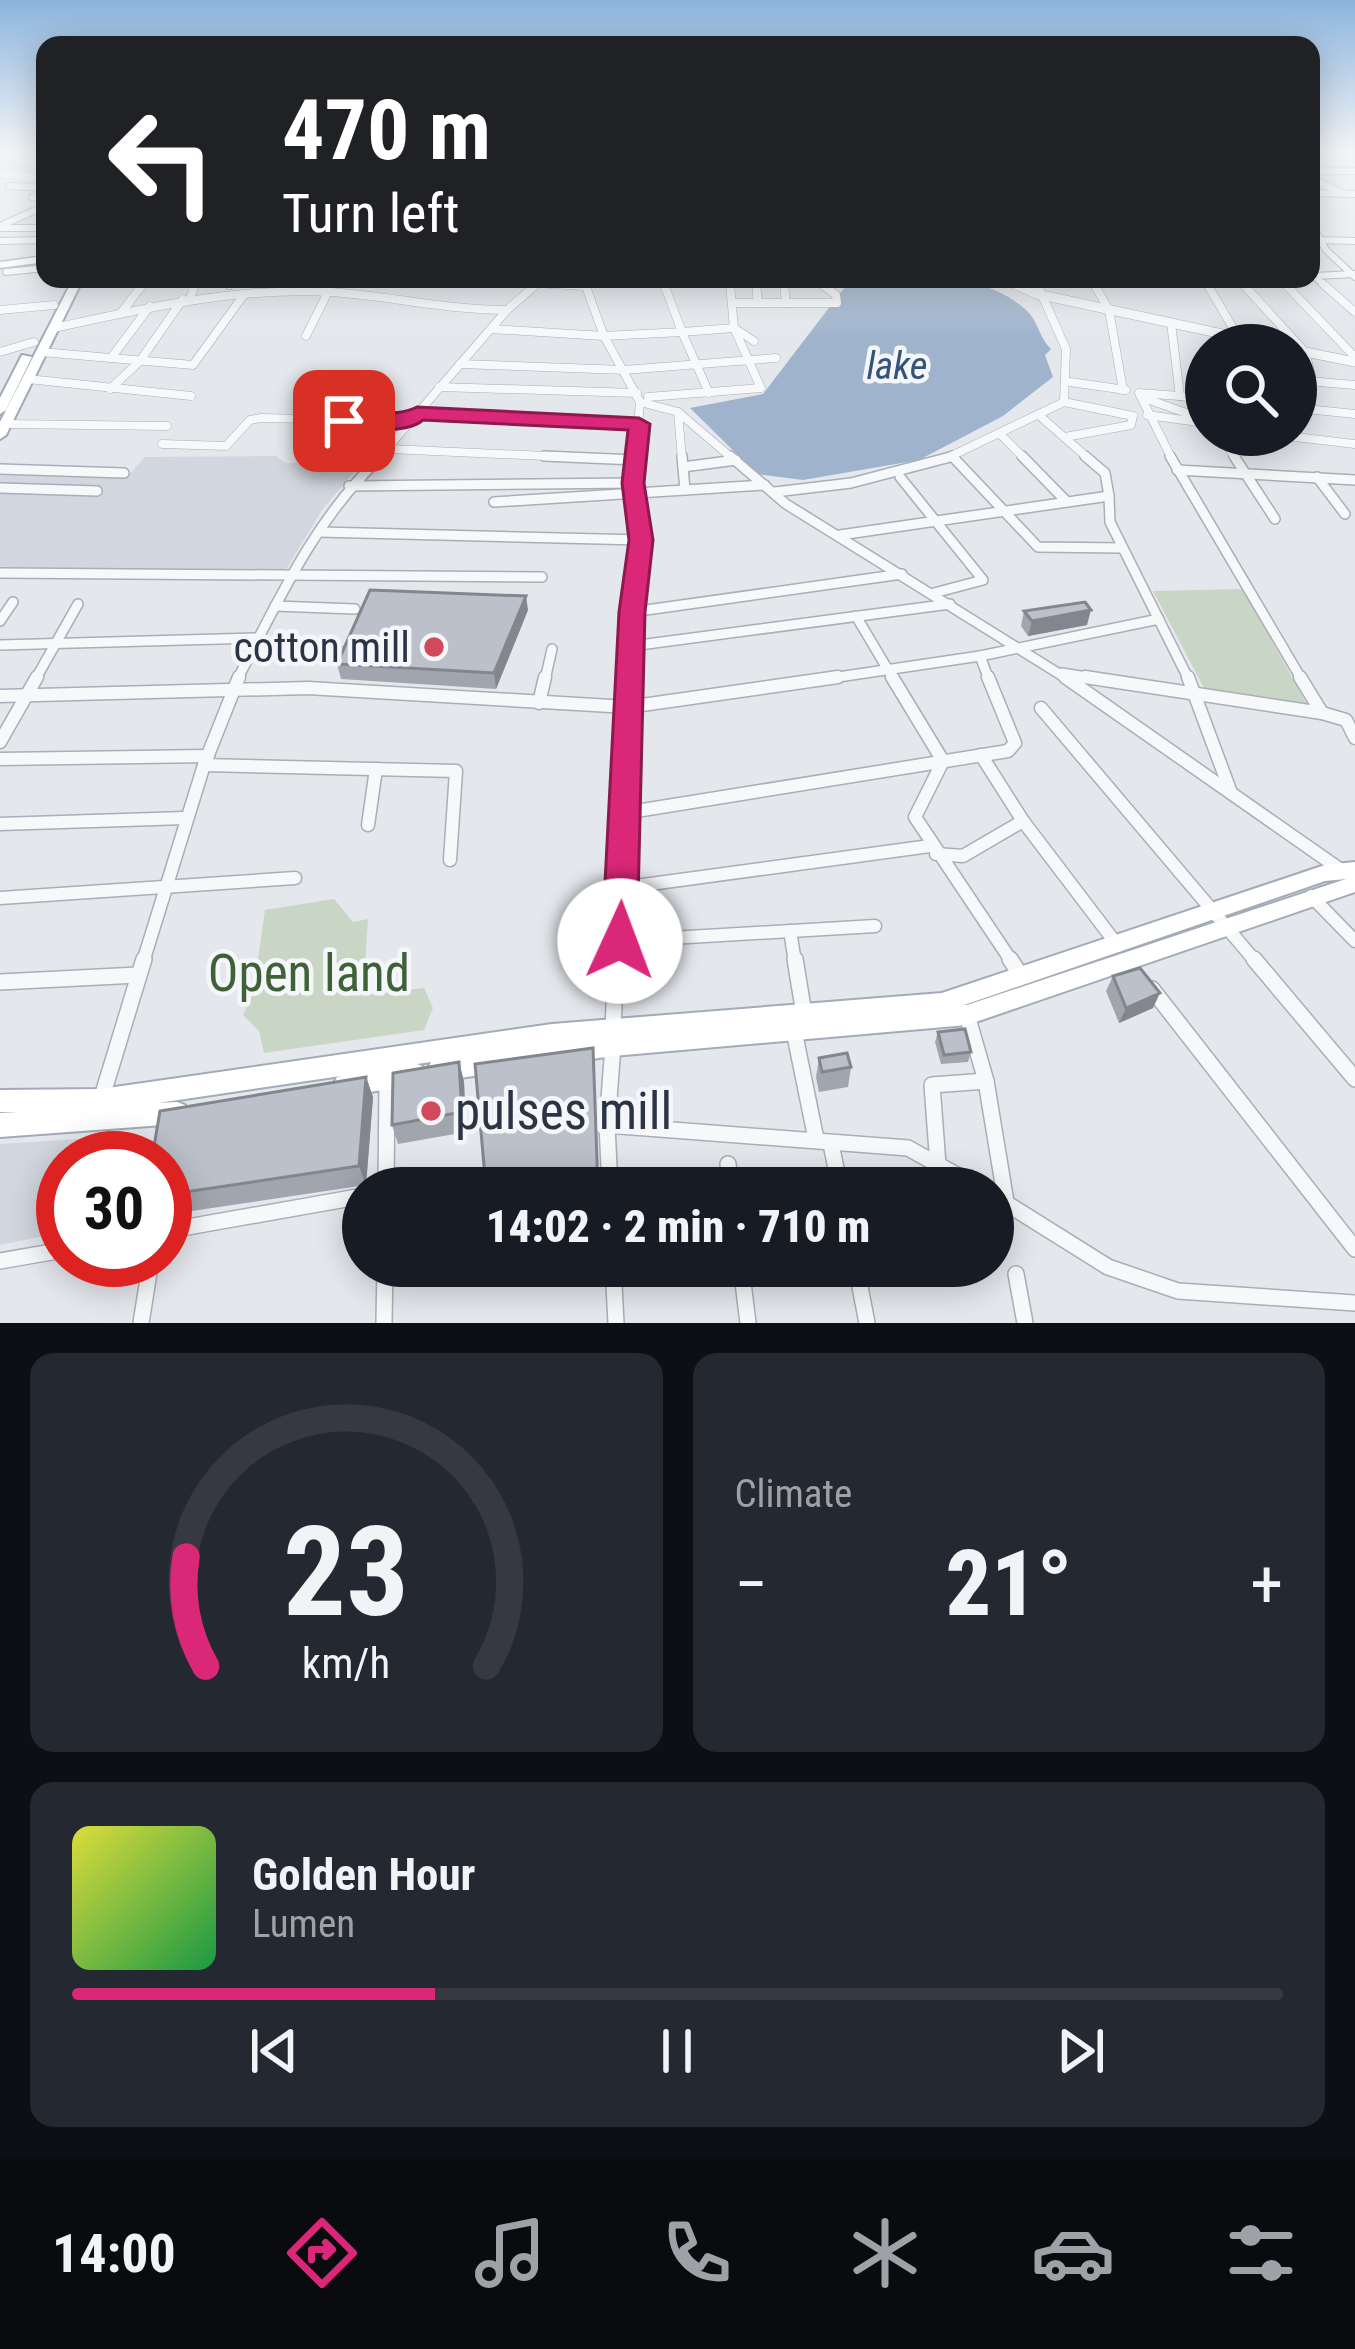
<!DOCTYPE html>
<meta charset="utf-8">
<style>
:root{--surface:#171b24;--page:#242831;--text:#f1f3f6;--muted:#9ea1a6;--line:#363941;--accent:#db2777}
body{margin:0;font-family:"Roboto Condensed",sans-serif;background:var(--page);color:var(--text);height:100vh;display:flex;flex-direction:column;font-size:45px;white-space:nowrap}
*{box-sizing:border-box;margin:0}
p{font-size:39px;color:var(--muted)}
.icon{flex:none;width:66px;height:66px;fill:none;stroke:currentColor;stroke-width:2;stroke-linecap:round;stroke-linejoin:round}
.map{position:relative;height:1323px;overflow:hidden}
.panel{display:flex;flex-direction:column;gap:30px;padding:30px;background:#0d0f14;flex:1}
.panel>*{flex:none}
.guide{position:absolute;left:36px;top:36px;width:1284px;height:252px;border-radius:24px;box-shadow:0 6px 30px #0003;background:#202124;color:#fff;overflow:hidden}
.tools{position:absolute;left:1185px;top:324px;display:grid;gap:24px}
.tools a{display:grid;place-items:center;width:132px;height:132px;border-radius:50%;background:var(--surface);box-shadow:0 6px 30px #0003;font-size:60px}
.speed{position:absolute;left:36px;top:1131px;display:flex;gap:24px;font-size:60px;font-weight:700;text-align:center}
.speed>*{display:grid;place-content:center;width:156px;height:156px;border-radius:50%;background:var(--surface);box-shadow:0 6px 30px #0003;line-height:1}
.speed .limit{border:18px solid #d22;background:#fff;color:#111}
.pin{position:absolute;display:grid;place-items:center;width:102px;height:102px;color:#fff;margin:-51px;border-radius:24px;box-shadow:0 6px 18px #0006}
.me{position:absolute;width:132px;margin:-66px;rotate:2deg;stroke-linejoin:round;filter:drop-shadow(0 0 9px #0008)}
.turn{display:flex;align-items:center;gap:42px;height:252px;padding:0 48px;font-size:54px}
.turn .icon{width:156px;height:156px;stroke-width:2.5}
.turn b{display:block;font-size:84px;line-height:102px}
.big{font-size:90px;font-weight:800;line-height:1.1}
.panel .tile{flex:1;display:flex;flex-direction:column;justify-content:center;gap:18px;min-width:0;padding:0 42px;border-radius:24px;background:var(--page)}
.panel .dial{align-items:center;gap:0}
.dial svg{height:312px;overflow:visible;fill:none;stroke:var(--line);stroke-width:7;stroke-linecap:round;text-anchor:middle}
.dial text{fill:var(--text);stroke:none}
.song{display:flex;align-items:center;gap:36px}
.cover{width:144px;height:144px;border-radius:18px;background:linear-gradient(135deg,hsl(60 70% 55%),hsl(140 70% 35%))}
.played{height:12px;border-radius:6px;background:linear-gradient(90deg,var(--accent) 30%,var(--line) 30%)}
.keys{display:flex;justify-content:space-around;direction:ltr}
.heat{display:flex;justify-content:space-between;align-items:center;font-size:66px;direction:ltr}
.panel .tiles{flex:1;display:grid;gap:30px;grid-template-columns:1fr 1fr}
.tile:last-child{grid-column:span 2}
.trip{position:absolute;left:342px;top:1167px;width:672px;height:120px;border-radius:60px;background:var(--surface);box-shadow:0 6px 30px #0003;font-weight:800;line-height:120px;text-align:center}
.dock{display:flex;height:192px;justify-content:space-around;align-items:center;background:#090b0e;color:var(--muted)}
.dock .icon{width:84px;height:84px}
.dock .on{color:var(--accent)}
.dock b{font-size:54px;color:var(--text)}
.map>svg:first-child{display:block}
</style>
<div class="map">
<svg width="1355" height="1323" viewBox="0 0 1355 1323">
<rect width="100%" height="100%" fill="#e4e7ec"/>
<g fill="#d2d6de">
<path d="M276 456 285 463 363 461 322 510 285 571 0 568V473L128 476 145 457Z"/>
<path d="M96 1138V1158H63V1232L0 1245V1144Z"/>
</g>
<g fill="#c9d6c5">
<path d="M1243 589 1309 708 1205 690 1153 591Z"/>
<path d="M334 899 353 922 368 919 363 995 424 988 433 1008 424 1030 264 1053 259 1031 243 1015 253 994 265 910Z"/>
</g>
<path fill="#9fb4cc" d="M851 279C911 279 978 267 1026 310 1038 320 1039 338 1051 349L1045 355 1053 377 1003 416 919 460 803 480 757 474 690 408 763 394Z"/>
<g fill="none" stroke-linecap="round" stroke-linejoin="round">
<g stroke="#a9aeb7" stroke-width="8">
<g id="minor-far4">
<path d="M0 159 45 164"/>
<path d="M1311 171H1355"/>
<path d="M1311 178 1341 193"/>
<path d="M9 186 45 188"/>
<path d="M1311 193 1355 194"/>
<path d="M32 197 45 199"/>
<path d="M1311 224 1326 250 1355 277"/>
<path d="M0 226 45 206"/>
<path d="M0 228H45"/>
<path d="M1320 240 1355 241"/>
<path d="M0 241 45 240"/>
<path d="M6 272 45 268"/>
<path d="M1311 273 1326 287"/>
<path d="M1314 276 1355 274"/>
<path d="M583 279 586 287"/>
<path d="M662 279 665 287"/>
<path d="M730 279 731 287"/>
<path d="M756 279 757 287"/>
<path d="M784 279 785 287"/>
<path d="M815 279 825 287"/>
<path d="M1035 279 1038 287"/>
<path d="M1091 279 1095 287"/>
<path d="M1204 279 1209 287"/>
<path d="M1239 279 1246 287"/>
<path d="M1281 279 1288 287"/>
<path d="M537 283 585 286"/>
<path d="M229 286 230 279"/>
<path d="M140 287 146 279"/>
<path d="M194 287 197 279"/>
<path d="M330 287 334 279"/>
<path d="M533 287 542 279"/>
</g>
</g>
<g stroke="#a9aeb7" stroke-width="9">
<g id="minor-far3">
<path d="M548 284 585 286"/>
<path d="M585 284 604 336 640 402 635 459"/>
<path d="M756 284 758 303"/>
<path d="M784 284 786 303"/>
<path d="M1094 284 1109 310 1123 390"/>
<path d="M1207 284 1243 345"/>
<path d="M1243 284 1305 352 1313 382"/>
<path d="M1285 284 1355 357"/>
<path d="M1323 284 1355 312"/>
<path d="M190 299 195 284"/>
<path d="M732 303H837L836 295 821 284"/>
<path d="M0 310 54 305"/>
<path d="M121 313 143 284"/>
<path d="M1171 323 1180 396 1139 393 1172 459"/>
<path d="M54 328C145 308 237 287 331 292 390 296 447 310 507 310"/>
<path d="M491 329 604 336 682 332 664 284"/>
<path d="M306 336 332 284"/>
<path d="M0 352 34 342"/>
<path d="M41 352 193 365 243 296"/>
<path d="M111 358 150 306"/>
<path d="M460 364 624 370 776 358"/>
<path d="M28 379 191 396"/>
<path d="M1296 380 1355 385"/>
<path d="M1070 382 1126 390"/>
<path d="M439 387 637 393"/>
<path d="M110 389 140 361 183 299"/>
<path d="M709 393 682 332 734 328 754 341"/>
<path d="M1180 396 1206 399"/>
<path d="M648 397 761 388 734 328 730 284"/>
<path d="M1147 399 1206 420"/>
<path d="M640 402 678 412 733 459"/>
<path d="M1064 402 1133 416 1131 425 1065 437"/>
<path d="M1296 408 1355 414"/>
<path d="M678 412 682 459"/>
<path d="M417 413 639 425"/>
<path d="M1147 415 1206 423"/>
<path d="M1041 417 1089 459"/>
<path d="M7 424 167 426"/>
<path d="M1001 435 1025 459"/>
<path d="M1220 435 1236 459"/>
<path d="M1278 435 1355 444"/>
<path d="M162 444 226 446 250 420 261 418 411 421"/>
<path d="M389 449 611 459"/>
<path d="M378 459 507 310 537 284"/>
<path d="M945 459 1064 402 1066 349 1037 284"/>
</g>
</g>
<g stroke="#a9aeb7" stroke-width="12">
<g id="minor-far2">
<path d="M544 456 636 460"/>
<path d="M682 456 685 490"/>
<path d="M730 456 786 504 1069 680"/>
<path d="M952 456 1038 547 1122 548"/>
<path d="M1022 456 1067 502"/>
<path d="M1170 456 1302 680"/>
<path d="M1234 456 1275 519"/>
<path d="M683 467 736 460"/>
<path d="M0 469 124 473"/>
<path d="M1177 470 1355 480"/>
<path d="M900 477 983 580 934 593"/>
<path d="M1317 477 1345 514"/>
<path d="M349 486 633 483"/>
<path d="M0 488 97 491"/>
<path d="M775 492 851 483 954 456"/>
<path d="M1109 496 1110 522 1189 680"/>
<path d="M494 502 765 485"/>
<path d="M320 532 641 540"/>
<path d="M840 535 1109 496 1105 473 1085 456"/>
<path d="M0 573 542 577"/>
<path d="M275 606 355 609"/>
<path d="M632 612 902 574"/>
<path d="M856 616 894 680"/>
<path d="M0 621 13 602"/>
<path d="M0 645 258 638"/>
<path d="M632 646 950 604"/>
<path d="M252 650 347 652"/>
<path d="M980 656 989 680"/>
<path d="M1062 673 1104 680"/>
<path d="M35 680 78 604"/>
<path d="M237 680C278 601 316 517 382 456"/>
<path d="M545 680 552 649"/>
<path d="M629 680 641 540 635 456"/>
<path d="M818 680 980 656 1159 619"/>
</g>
</g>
<g stroke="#a9aeb7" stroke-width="15">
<g id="minor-far1">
<path d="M892 677 943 761 915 817 1012 962"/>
<path d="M1065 677 1341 870"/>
<path d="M1085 677 1322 713 1300 677"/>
<path d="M1188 677 1230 790"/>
<path d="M0 696 308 688 628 707 838 677"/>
<path d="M539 703 545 677"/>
<path d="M1041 708 1256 962"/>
<path d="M1322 713 1346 720 1355 738"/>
<path d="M0 742 37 677"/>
<path d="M981 755 1023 821 1118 946"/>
<path d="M0 759 208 756"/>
<path d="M204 765 456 771 450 860"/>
<path d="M624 813 1008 751 1015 743 988 677"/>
<path d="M0 824 185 818"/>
<path d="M368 825 376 769"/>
<path d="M936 854 963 856 1023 821"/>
<path d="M621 888 930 846"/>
<path d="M1311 896 1355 941"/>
<path d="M0 898 295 878"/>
<path d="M790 931 795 962"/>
<path d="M620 941 875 926"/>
<path d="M143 962 204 765 239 677"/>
<path d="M616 962 629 677"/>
</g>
</g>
<g stroke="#a9aeb7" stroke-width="18">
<g id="minor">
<path d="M795 959 804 1014"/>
<path d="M1010 959 1021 976"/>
<path d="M1254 959 1355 1079"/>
<path d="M0 982 138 975"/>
<path d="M1152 989 1355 1249"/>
<path d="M967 1015 986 1081 1006 1202"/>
<path d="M613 1029 616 959"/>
<path d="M794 1031 816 1139"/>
<path d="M101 1100 144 959"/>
<path d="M607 1125 908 1148 980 1188"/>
<path d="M831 1144 840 1188"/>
<path d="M728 1164 731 1188"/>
<path d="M938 1165 932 1085 986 1081"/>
<path d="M386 1188 387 1078"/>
<path d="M610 1188 607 1125 613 1046"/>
<path d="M993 1195 1108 1267 1178 1291 1355 1303"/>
<path d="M165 1231 363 1196"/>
<path d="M0 1261 63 1250"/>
<path d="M613 1266 616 1323"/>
<path d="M741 1266 748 1323"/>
<path d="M856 1266 867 1323"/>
<path d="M1016 1274 1025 1323"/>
<path d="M141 1323 151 1260"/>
<path d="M384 1323 385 1266"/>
</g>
</g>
<g stroke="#a9aeb7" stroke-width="9">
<g id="tertiary-far1">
<path d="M0 173 45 179"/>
<path d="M1003 279 1020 287"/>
</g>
</g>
<g stroke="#a9aeb7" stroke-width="10">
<g id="tertiary">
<path d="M1014 284 1037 294 1274 345"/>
<path d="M1296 350 1355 362"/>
</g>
</g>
<g stroke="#a9aeb7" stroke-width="3">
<path id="secondary" d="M45 256V262L0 268V262Z"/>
</g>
<g stroke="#a3abb8" stroke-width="4">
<g id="primary">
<path d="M73 279H83L6 435 0 439V422Z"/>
<path d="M22 355 32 357 6 410 0 414V398Z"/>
<path d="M1355 862V892L967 1025 613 1056 439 1081 431 1078 427 1070 431 1062 417 1064 422 1066 426 1074 422 1082 414 1085 345 1096 337 1093 333 1085 337 1077 341 1076 158 1103 177 1102 185 1105 189 1113 185 1121 177 1124 0 1137V1113L18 1112H0V1090L101 1089 552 1024 942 993 1325 865ZM1346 879 967 1005H964L1325 881Z"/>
</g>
</g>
<use href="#minor-far4" stroke="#f7f8fa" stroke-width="6"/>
<use href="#minor-far3" stroke="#f7f8fa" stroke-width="8"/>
<use href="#minor-far2" stroke="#f7f8fa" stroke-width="9"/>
<use href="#minor-far1" stroke="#f7f8fa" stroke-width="12"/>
<use href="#minor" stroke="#f7f8fa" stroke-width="15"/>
<use href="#tertiary-far1" stroke="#f7f8fa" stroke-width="8"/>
<use href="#tertiary" stroke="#f7f8fa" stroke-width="9"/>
<use href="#secondary" fill="#fff" fill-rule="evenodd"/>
<use href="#primary" fill="#fff" fill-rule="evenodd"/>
</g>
<g fill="#a1a5ae">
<path d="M528 610 496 689 341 679 337 664Z"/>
<path d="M1024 611 1087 625 1028 636 1021 626Z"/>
<path d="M1113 976 1153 1008 1119 1023 1106 991Z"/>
<path d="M938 1032 971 1052 968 1062 941 1064 935 1042Z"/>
<path d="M819 1058 851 1067 848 1087 819 1092 816 1077Z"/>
<path d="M459 1062 464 1082 466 1132 398 1144 392 1125Z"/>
<path d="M366 1077 373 1097 366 1185 165 1215V1158Z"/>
</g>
<g fill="#83868d">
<path d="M526 596 528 610 496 689 494 673Z"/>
<path d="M1091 610 1087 625 1028 636 1032 621Z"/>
<path d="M1160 993 1153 1008 1119 1023 1126 1008Z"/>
<path d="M459 1062 464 1082 466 1132 462 1112Z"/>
<path d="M366 1077 373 1097 366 1185 359 1166Z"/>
<path d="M494 1266H556L497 1279Z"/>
</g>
<g fill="#bbc0ca" stroke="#83868d" stroke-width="3">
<path d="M370 590 526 596 494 673 337 664Z"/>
<path d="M1085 602 1091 610 1032 621 1024 611Z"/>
<path d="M1140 968 1160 993 1126 1008 1113 976Z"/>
<path d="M965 1029 971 1052 944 1055 938 1032Z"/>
<path d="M593 1048 598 1188H486L475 1064Z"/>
<path d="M847 1053 851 1067 822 1072 819 1058Z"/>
<path d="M459 1062 462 1112 392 1125 393 1073Z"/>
<path d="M366 1077 359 1166 165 1195V1158H152L160 1111Z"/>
</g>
<linearGradient id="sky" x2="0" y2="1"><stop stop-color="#8bb4dd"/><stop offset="0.45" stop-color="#f3f4f6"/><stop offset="1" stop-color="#f3f4f6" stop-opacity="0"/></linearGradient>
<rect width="1355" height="336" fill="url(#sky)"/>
<path fill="#db2777" stroke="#8e194d" stroke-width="3" d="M417 407 639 418 650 424 644 483 653 540 645 612 637 941 632 952 620 956 607 952 602 941 619 612 629 540 622 483 628 430 423 420C407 434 350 432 333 421 356 406 393 420 417 407Z"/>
<g fill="#d1495b" stroke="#f4f6f9" stroke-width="4.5">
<circle cx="434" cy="647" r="12"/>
<circle cx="431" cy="1111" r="12"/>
</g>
<g text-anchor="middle" stroke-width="9" stroke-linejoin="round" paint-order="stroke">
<g font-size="39" font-style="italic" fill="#34527a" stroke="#f4f6f9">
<text x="897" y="379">lake</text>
</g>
<g font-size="42" fill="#2b3445" stroke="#f4f6f9" text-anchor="end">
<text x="410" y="662">cotton mill</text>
</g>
<g font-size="51" fill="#3f6138" stroke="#f4f6f9">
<text x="309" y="991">Open land</text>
</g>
<g font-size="51" fill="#2b3445" stroke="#f4f6f9" text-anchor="start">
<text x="455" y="1129">pulses mill</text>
</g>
</g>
</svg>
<div class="tools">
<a><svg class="icon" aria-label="search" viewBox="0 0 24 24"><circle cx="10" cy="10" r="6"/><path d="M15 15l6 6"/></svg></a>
</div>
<div class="speed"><div class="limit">30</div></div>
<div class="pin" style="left:344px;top:421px;background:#d93025"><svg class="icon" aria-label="arrive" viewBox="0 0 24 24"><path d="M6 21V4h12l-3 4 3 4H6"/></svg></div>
<svg class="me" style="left:620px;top:941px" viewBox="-20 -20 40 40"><circle r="19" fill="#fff"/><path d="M0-13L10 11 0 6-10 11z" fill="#db2777"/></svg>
<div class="trip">14:02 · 2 min · 710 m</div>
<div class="guide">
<div class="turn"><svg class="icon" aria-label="left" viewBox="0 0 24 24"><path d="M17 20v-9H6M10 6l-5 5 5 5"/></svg><div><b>470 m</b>Turn left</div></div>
</div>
</div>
<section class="panel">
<div class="tiles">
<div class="tile dial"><svg viewBox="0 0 100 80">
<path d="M14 69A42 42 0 1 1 86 69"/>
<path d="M14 69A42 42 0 0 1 9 41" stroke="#db2777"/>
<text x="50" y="56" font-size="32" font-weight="700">23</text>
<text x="50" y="72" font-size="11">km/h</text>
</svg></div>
<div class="tile"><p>Climate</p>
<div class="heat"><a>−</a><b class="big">21°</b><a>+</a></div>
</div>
<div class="tile">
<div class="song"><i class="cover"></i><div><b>Golden Hour</b><p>Lumen</p></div></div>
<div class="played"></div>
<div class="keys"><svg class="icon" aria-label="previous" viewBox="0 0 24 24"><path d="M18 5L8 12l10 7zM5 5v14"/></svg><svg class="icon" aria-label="pause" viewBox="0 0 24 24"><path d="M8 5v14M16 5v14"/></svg><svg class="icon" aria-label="next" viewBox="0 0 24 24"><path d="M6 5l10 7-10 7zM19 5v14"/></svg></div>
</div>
</div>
</section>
<nav class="dock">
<b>14:00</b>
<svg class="icon on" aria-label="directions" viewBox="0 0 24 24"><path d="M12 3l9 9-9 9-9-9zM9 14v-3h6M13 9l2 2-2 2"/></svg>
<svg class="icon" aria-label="music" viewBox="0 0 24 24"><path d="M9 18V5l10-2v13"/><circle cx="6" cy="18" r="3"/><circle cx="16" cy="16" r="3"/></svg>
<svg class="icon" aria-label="phone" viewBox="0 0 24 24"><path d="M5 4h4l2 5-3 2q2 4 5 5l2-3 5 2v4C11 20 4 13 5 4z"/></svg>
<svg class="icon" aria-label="climate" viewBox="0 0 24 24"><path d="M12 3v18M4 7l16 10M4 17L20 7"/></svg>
<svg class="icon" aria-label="car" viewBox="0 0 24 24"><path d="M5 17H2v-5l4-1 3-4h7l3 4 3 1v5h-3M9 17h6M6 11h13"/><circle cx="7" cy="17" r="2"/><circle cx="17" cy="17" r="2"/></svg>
<svg class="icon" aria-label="filters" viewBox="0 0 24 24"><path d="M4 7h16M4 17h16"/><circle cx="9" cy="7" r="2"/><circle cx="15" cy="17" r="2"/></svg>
</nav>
